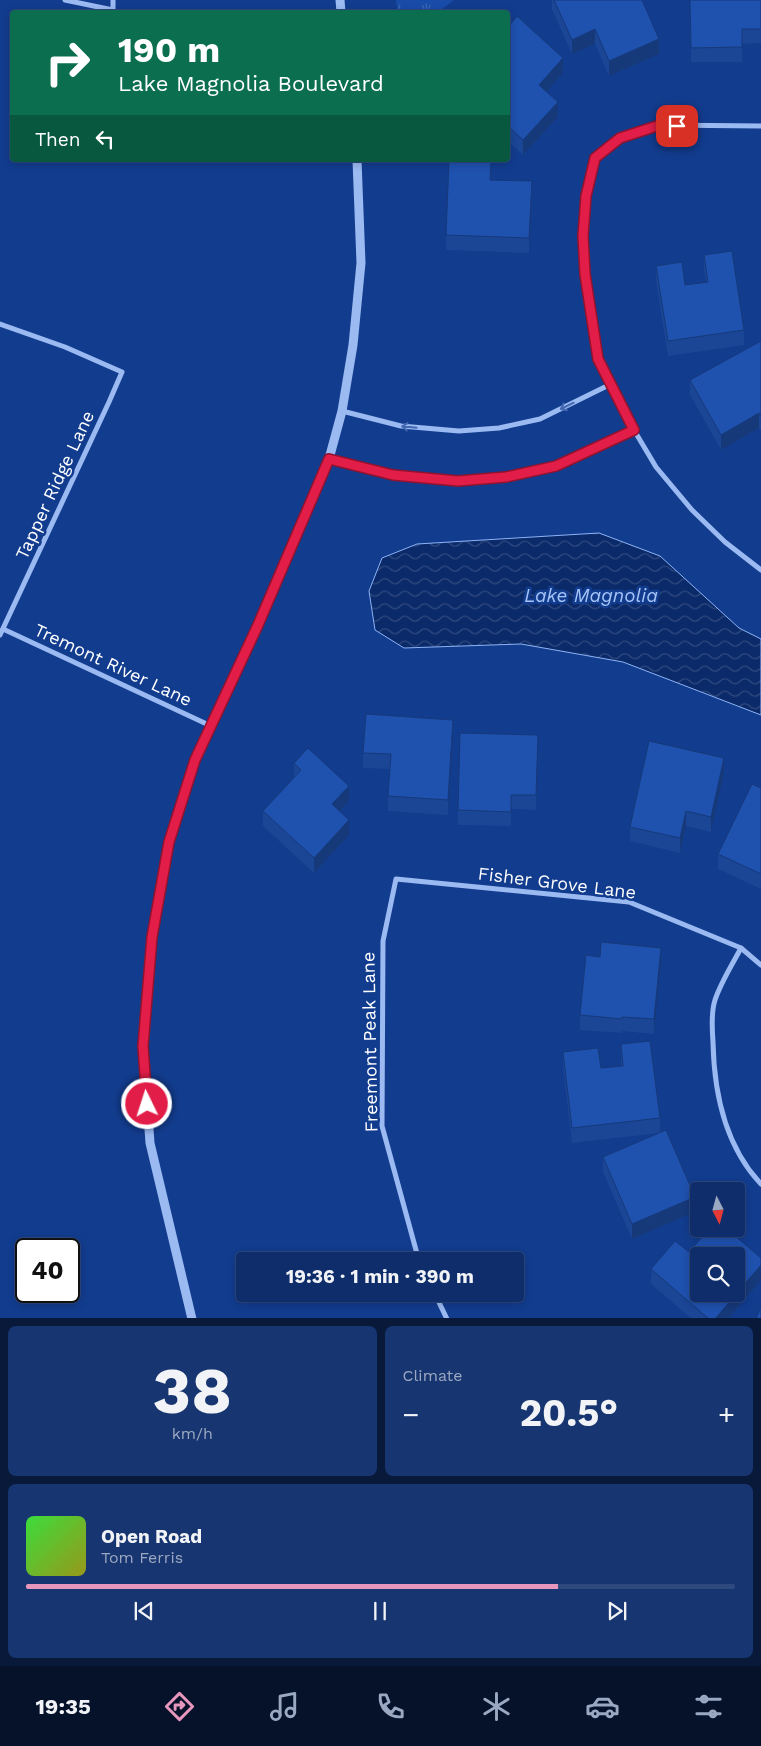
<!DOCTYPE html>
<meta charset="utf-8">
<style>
:root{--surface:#0e2d6a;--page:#173570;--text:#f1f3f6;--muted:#9ba8c1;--line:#2e497e;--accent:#e797bd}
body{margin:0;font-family:"Work Sans",sans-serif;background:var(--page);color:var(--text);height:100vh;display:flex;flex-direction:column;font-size:19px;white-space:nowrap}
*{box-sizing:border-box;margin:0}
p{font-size:16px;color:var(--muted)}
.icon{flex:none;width:28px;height:28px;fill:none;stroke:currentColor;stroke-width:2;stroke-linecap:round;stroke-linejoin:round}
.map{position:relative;height:1318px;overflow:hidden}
.drawer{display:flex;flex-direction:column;gap:8px;padding:8px;background:#08193a;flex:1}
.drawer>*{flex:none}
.hud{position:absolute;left:10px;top:10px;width:500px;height:152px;border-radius:5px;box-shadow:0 2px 8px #0003,0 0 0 1px var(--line);background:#0b6e4f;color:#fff;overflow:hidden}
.needle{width:32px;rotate:174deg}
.tools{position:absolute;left:690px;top:1182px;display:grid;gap:10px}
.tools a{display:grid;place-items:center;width:55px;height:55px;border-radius:5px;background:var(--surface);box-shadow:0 2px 8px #0003,0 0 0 1px var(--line);font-size:25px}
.speed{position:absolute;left:15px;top:1238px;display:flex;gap:10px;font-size:25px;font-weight:700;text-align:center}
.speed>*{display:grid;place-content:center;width:65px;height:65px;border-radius:50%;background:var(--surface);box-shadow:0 2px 8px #0003,0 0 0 1px var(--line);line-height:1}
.speed .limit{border:2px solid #111;border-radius:8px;background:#fff;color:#111}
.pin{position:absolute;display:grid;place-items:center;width:42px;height:42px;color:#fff;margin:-21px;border-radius:10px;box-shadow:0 2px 8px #0006}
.me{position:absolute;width:55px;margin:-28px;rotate:356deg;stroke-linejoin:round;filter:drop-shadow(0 0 4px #0008)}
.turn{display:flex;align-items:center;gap:18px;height:105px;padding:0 25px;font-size:22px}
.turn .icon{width:65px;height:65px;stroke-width:2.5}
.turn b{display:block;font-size:35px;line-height:42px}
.then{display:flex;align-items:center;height:48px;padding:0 25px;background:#0003;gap:10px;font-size:19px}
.big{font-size:38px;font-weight:700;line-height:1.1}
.drawer .widget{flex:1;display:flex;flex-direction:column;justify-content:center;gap:8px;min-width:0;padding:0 18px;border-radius:8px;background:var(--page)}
.drawer .dial{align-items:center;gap:0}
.dial b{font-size:65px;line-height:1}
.song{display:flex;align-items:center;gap:15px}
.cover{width:60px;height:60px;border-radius:8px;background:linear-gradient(135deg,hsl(120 70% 55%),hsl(60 70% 35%))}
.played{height:5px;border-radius:2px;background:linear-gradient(90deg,var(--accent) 75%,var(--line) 75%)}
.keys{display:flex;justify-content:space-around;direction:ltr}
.heat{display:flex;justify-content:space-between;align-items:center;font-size:28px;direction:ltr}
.drawer .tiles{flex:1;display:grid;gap:8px;grid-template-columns:1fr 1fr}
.widget:last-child{grid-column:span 2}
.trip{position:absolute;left:236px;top:1252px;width:288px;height:50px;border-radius:5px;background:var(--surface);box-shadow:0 2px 8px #0003,0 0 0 1px var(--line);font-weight:700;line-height:50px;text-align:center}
.tab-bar{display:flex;height:80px;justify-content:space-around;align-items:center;background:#06122a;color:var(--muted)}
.tab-bar .icon{width:35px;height:35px}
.tab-bar .current{color:var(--accent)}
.tab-bar b{font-size:22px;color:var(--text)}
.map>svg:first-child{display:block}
</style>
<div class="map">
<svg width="761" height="1319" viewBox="0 0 761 1319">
<defs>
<pattern id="grass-tufts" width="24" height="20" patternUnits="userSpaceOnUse" patternTransform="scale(1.25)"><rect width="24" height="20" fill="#194ca9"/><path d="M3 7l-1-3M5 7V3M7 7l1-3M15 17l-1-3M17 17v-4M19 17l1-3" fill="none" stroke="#3c67b6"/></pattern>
<pattern id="water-waves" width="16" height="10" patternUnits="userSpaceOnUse" patternTransform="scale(1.25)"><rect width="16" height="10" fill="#0b2a6a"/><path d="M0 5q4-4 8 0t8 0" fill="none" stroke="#304a80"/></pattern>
</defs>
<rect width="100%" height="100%" fill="#123c8e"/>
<path fill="url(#grass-tufts)" d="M396 0H454L438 12H398Z"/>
<path fill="url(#water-waves)" stroke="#8db3f5" d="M599 533 660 556 739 628 761 639V715L623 662 521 644 404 648 375 630 369 591 382 558 417 544Z"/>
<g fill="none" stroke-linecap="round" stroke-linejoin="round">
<g stroke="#9bbaf2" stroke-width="5">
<path d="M65 0 113 10V0"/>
<path d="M761 126 660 125 620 138 595 158 586 195 583 236 585 274 588 307 598 359 634 430 656 467 692 510 725 542 761 570"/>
<path d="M0 324 65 347 122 372 109 402 0 635"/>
<path d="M342 411 401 426 459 431 499 428 540 419 611 384"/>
<path d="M329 459 393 475 458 481 506 477 556 466 634 430"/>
<path d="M3 629 211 726"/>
<path d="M741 948C732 965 721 982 715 1000 711 1012 712 1029 713 1042 714 1092 725 1146 761 1184"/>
<path d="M419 1261 382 1126 383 941 396 879 629 902 741 948 761 965"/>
<path d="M435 1294 447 1319"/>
</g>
<g stroke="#9bbaf2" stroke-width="9">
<path d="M340 0 341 12"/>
<path d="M192 1319 150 1143 143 1046 152 937 169 842 195 760 258 625 329 459 342 411 353 345 361 263 357 160"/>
</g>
</g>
<g fill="#1b4696">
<path d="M552 0H642L659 54 609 76 595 44 572 54 552 9Z"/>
<path d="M690 0H761V43L742 44V62H691Z"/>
<path d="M508 27 563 73 547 91 558 117 523 155 508 141Z"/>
<path d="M491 160V180L532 196 529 253 446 250V235Z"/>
<path d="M704 255 744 330V345L668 356 656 281V266L685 285 706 282 704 270Z"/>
<path d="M761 341V431L759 428 721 450 690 395V380Z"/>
<path d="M453 735 448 815 388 811V796L390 769 363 768V753Z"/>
<path d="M538 750 536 810 511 809V826L458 825V810Z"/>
<path d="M294 763 349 801 340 811 349 835 314 873 263 826V811L294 778Z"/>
<path d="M724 773 711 832 686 826 680 853 630 841V827Z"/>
<path d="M761 788V889L718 869V854Z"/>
<path d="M661 962 654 1034 622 1031V1033L580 1030V1015Z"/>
<path d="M621 1044 660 1118V1133L572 1143 563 1067V1052L601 1068 621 1066Z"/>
<path d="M603 1157 695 1212 632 1239 603 1172Z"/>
<path d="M689 1252 761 1258V1280L728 1319H692L651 1284V1269Z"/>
</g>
<g fill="#16397a">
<path d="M595 29V44L572 54V40Z"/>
<path d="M659 39V54L609 76V61Z"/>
<path d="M563 58V73L539 100V85Z"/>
<path d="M558 102V117L523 155V140Z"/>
<path d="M532 181V196L529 253V238Z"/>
<path d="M759 413V428L721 450V435Z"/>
<path d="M453 720V735L448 815V800Z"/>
<path d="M538 735V750L536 810V795Z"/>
<path d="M724 758V773L711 832V817Z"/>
<path d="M349 786V801L332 819V804Z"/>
<path d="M686 811V826L680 853V838Z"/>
<path d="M349 820V835L314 873V858Z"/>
<path d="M661 948V962L654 1034V1019Z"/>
<path d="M695 1197V1212L632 1239V1224Z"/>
<path d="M761 1265V1280L728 1319H715Z"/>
</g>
<g fill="#1f51ae" stroke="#16397a">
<path d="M554 0H642L659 39 609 61 595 29 572 40Z"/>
<path d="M690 0H761V29H742V47L691 48Z"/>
<path d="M517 16 563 58 539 85 558 102 523 140 508 126V52L510 50 508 48V27Z"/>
<path d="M449 160H491L490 180 532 181 529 238 446 235Z"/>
<path d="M732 251 744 330 668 341 656 266 682 262 685 285 708 282 704 255Z"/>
<path d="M761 341V416L759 413 721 435 690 380Z"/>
<path d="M366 714 453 720 448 800 388 796 391 754 363 753Z"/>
<path d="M460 733 538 735 536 795H511V812L458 810Z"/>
<path d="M649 741 724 758 711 817 686 811 680 838 630 827Z"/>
<path d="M308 748 349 786 332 804 349 820 314 858 263 811 301 770 294 763Z"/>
<path d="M752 784 761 788V874L718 854Z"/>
<path d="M601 942 661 948 654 1019 622 1017V1019L580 1015 586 955 600 957Z"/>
<path d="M650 1041 660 1118 572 1128 563 1052 598 1048 601 1068 623 1066 621 1044Z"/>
<path d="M666 1130 695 1197 632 1224 603 1157Z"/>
<path d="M709 1229H727L761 1258V1265L736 1294V1256H699V1294H736L715 1319H709L651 1269 675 1241 689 1252Z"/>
<path d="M761 1307V1319H756Z"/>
</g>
<defs><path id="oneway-shaft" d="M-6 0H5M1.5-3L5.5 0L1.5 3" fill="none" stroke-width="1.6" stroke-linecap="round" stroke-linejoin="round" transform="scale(1.25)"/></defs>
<g stroke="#4268b1">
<use href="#oneway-shaft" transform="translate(567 406) rotate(154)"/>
<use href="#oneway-shaft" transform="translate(409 427) rotate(-174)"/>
</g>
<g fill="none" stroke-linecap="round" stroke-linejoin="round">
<g stroke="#92132f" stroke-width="12">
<path id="route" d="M147 1104 143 1046 152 937 169 842 195 760 258 625 329 459 393 475 458 481 506 477 556 466 634 430 598 359 585 274 583 236 586 196 595 158 620 138 660 125 677 126"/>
</g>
<use href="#route" stroke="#e11d48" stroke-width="9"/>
</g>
<g text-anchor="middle" stroke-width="5" stroke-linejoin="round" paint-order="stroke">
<g font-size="18" fill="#fff" stroke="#123c8e">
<text transform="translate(55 485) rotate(-65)" y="6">Tapper Ridge Lane</text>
<text transform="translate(113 665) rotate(25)" y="6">Tremont River Lane</text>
<text transform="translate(557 883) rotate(7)" y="6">Fisher Grove Lane</text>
<text transform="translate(370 1042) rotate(-91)" y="6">Freemont Peak Lane</text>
</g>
<g font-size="19" font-style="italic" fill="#a7c5f9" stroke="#123c8e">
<text x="591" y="602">Lake Magnolia</text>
</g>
</g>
</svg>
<div class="tools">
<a><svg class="needle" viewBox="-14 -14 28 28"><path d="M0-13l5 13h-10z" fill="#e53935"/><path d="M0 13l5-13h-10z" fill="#9ba8c1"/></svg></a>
<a><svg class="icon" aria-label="search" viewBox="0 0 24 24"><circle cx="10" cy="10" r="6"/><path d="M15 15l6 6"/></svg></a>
</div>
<div class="speed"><div class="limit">40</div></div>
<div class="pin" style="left:677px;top:126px;background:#d93025"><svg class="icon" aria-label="arrive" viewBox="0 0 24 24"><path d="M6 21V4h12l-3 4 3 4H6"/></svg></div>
<svg class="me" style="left:147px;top:1104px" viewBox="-20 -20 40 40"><circle r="17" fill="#e11d48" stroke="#fff" stroke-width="3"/><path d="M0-11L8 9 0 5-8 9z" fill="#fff"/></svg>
<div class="trip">19:36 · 1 min · 390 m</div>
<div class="hud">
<div class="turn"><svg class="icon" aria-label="right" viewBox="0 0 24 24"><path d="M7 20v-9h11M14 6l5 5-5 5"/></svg><div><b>190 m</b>Lake Magnolia Boulevard</div></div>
<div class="then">Then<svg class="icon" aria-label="left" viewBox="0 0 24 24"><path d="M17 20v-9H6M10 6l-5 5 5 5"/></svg></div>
</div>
</div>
<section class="drawer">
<div class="tiles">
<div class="widget dial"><b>38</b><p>km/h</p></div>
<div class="widget"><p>Climate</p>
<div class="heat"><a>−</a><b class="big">20.5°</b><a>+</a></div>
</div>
<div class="widget">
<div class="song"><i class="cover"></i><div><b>Open Road</b><p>Tom Ferris</p></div></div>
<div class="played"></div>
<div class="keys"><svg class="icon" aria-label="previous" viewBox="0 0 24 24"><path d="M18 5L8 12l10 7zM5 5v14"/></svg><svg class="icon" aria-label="pause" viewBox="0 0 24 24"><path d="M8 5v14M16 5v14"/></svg><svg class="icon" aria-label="next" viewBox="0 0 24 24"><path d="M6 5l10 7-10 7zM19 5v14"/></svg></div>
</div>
</div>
</section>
<nav class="tab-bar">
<b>19:35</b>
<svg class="icon current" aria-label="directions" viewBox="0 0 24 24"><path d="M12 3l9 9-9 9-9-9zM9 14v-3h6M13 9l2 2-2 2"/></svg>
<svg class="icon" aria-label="music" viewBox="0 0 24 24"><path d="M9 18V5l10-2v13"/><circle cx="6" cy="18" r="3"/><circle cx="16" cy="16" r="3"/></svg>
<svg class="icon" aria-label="phone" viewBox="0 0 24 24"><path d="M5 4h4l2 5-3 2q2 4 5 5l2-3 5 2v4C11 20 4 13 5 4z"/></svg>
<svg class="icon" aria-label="climate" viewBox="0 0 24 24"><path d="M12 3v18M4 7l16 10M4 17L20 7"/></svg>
<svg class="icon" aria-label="car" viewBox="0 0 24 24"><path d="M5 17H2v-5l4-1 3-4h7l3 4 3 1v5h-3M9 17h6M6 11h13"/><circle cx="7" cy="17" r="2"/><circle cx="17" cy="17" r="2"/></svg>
<svg class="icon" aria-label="filters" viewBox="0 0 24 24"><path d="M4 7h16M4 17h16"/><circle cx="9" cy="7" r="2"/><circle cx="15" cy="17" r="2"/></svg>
</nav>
